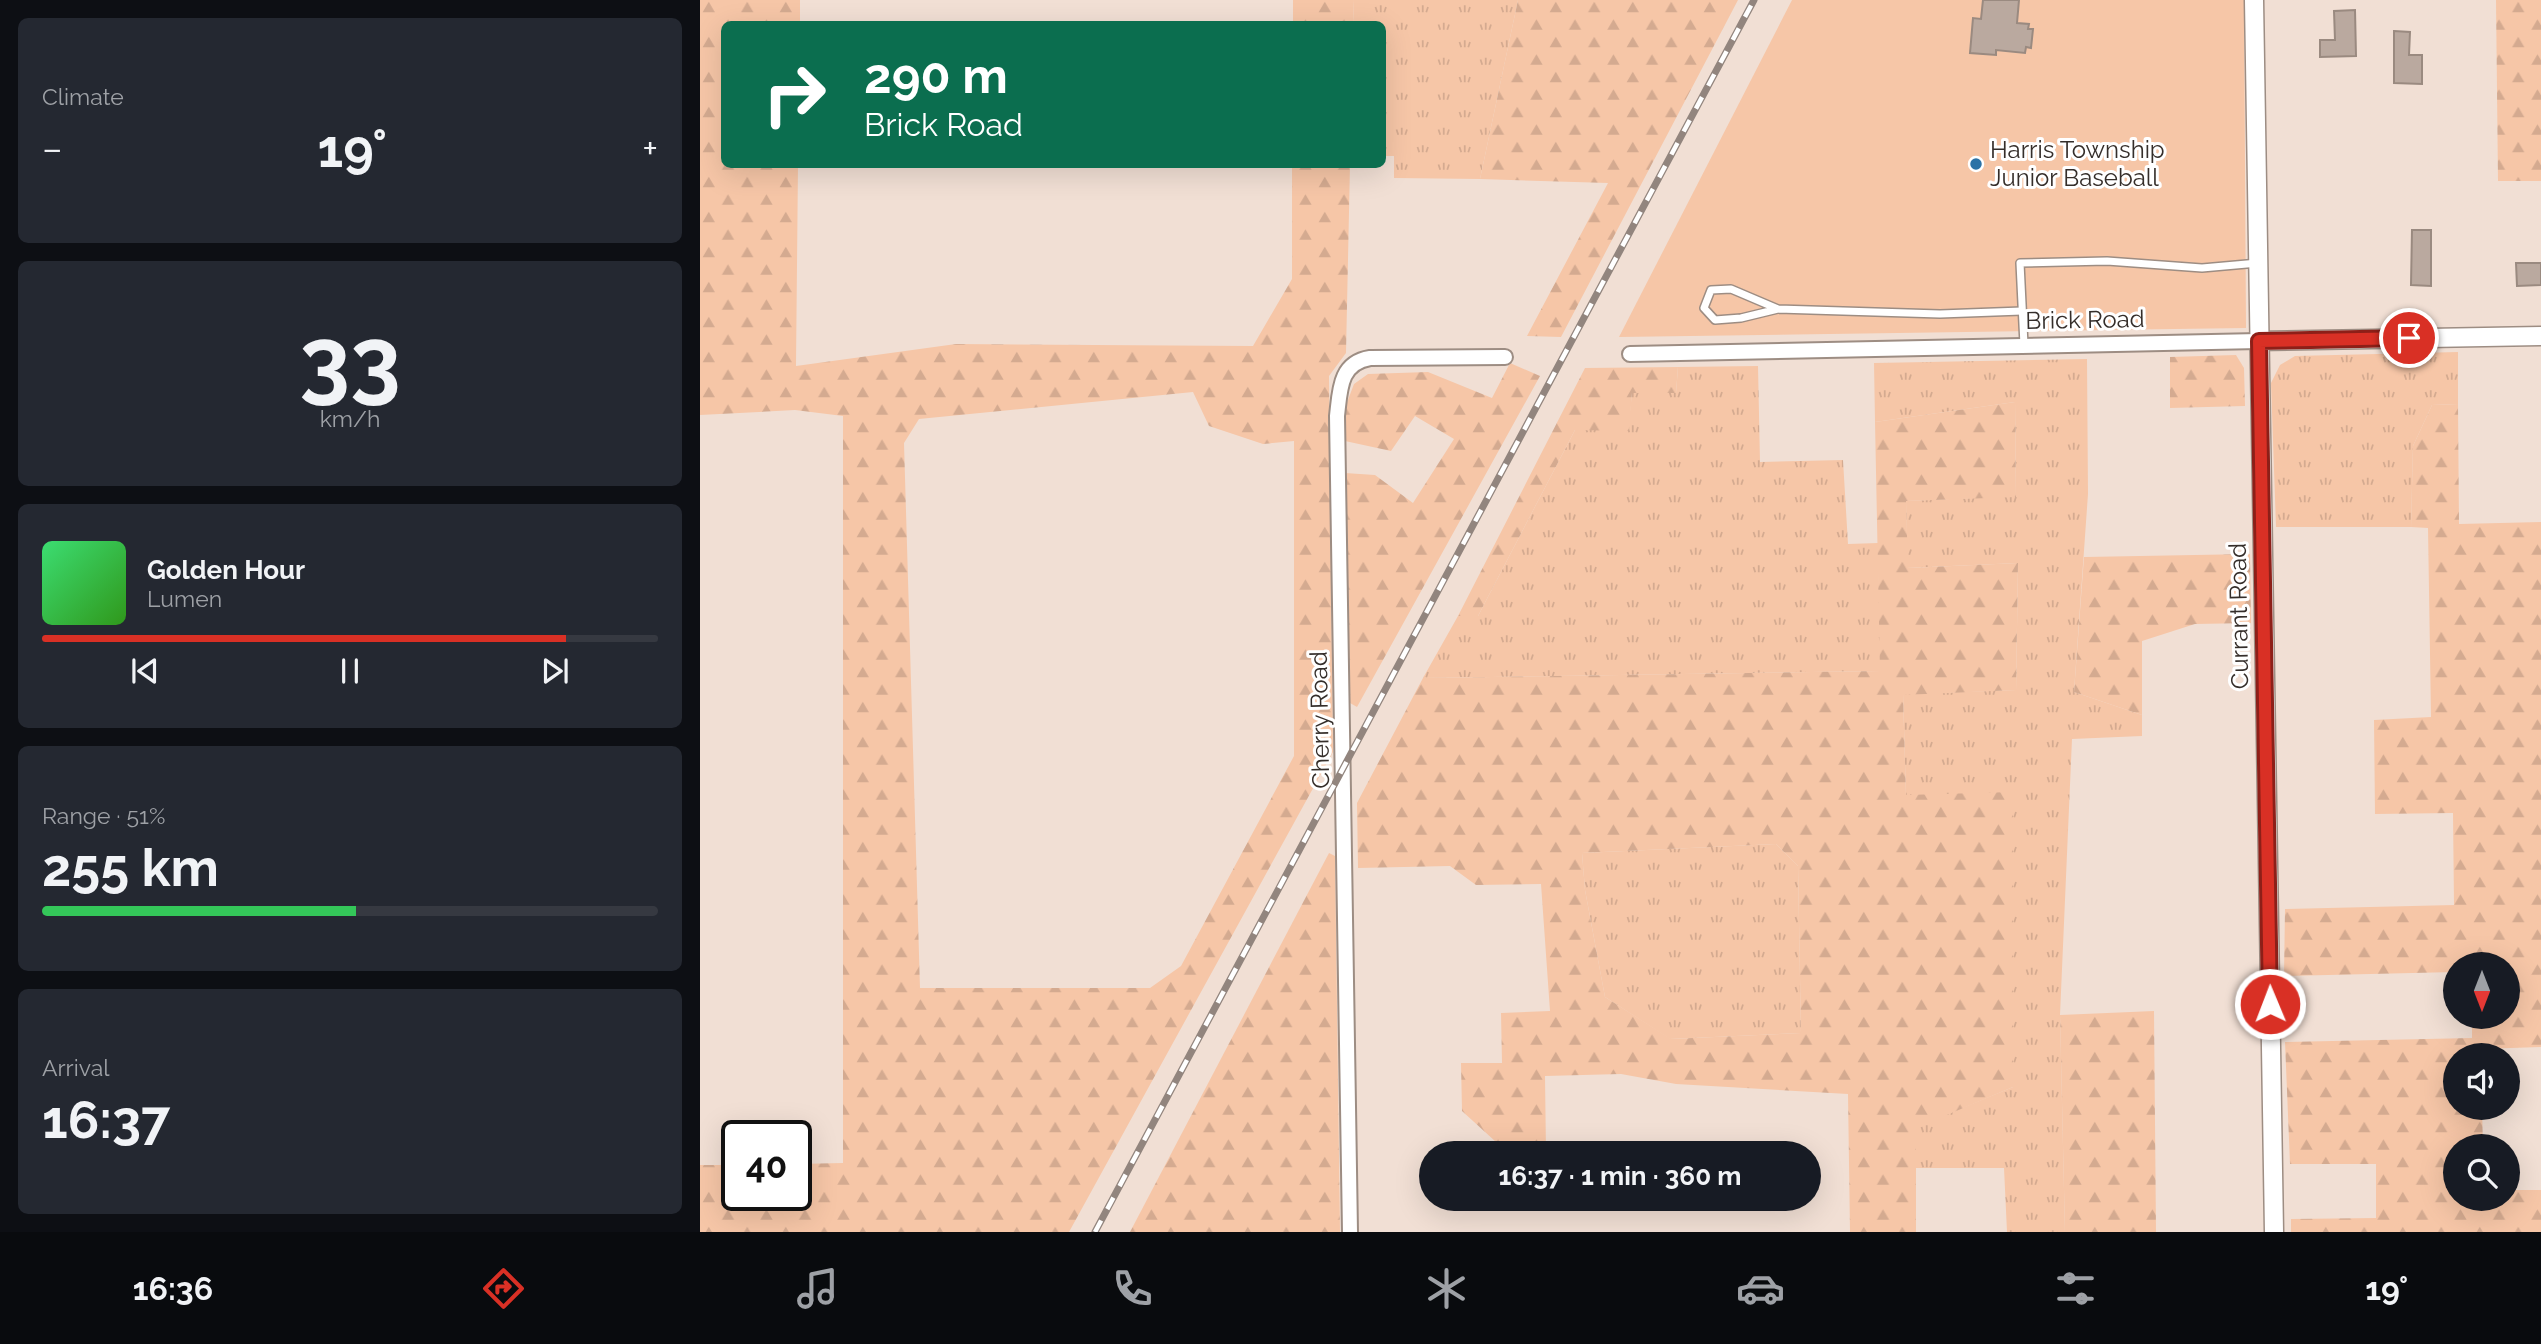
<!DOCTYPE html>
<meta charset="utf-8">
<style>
:root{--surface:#171b24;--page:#242831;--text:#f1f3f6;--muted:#9ea1a6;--line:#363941;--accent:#d93025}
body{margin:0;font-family:Raleway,sans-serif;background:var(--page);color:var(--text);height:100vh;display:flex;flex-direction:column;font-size:26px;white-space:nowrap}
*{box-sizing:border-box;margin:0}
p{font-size:23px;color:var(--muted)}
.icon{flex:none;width:38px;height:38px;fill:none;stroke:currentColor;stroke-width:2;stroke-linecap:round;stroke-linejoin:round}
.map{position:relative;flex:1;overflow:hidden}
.side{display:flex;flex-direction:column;gap:18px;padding:18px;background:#0d0f14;width:700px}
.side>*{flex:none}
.top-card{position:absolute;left:21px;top:21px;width:665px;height:147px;border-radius:10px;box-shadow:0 7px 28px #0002;background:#0b6e4f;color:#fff;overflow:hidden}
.needle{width:46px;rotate:180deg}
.buttons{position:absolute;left:1743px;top:952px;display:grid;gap:14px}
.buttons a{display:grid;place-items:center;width:77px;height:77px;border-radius:50%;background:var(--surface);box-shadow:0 7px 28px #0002;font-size:35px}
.speed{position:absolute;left:21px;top:1120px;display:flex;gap:14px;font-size:35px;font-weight:700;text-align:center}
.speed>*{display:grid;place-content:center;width:91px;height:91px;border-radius:50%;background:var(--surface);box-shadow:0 7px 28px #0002;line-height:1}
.speed .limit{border:4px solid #111;border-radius:10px;background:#fff;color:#111}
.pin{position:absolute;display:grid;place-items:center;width:60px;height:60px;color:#fff;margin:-30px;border:4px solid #fff;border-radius:50%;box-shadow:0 2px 7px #0007}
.me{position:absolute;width:77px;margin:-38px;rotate:359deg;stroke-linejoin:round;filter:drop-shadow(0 0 5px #0008)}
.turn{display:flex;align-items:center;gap:24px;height:147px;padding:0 28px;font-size:32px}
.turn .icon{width:91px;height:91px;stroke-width:2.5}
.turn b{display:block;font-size:49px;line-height:60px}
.big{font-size:52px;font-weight:700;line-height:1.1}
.side .widget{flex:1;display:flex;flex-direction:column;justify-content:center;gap:10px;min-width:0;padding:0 24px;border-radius:10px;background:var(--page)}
.side .dial{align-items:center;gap:0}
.dial b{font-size:91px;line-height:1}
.song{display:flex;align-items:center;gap:21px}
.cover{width:84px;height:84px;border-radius:10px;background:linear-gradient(135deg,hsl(140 70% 55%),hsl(110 70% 35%))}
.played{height:7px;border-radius:4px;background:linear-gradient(90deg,var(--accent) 85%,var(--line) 85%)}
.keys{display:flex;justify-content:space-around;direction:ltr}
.heat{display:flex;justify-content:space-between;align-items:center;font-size:38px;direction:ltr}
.charge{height:10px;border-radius:5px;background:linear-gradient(90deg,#34c759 51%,var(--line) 0)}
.trip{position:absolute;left:719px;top:1141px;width:402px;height:70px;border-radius:35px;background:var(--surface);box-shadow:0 7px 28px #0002;font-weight:700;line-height:70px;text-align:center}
.tab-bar{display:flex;height:112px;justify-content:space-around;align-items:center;background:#090b0e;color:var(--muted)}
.tab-bar .icon{width:49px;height:49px}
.tab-bar .active{color:var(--accent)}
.tab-bar b{font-size:32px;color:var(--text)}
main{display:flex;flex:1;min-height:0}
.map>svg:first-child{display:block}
</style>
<main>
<section class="side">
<div class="widget"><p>Climate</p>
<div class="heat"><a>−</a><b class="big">19°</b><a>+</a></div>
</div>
<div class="widget dial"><b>33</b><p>km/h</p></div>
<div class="widget">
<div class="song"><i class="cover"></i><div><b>Golden Hour</b><p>Lumen</p></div></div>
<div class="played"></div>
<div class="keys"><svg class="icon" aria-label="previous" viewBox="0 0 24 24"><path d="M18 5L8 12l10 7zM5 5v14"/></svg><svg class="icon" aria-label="pause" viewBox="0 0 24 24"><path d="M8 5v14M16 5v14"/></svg><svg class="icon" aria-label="next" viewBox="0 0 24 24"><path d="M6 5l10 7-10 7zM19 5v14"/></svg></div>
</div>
<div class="widget"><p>Range · 51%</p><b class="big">255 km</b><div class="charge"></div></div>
<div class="widget"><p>Arrival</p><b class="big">16:37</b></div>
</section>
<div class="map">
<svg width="1841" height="1232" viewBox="0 0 1841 1232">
<defs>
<pattern id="grass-tufts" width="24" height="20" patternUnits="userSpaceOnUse" patternTransform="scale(1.75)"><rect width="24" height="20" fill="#f6c6a7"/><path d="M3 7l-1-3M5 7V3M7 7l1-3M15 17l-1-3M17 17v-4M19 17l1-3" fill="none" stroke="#d4aa90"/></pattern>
<pattern id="forest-firs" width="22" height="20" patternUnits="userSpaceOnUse" patternTransform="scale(1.75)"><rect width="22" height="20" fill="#f6c6a7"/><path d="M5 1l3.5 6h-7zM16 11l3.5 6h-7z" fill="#d4aa90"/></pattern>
</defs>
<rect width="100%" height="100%" fill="#f1dfd4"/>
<g fill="url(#grass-tufts)">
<path d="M654 0H818L780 179 694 178V156H683L682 24H653Z"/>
<path d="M1758 352V404L1732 405 1713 446 1711 527H1576L1571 383 1580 365 1595 356Z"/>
<path d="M1387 359 1388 494 1374 692 1442 715V736L1372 739 1360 1015 1365 1232H1307L1304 1168H1216V1127L1313 1087V793L1206 796 1203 694 1316 690 1318 563 1207 568 1206 501 1316 496 1315 402 1175 422 1174 363Z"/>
<path d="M1058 366 1060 462 1143 460 1148 544 1178 543 1181 671 723 678 758 616H778L875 430H928L932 393H976L978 367Z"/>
<path d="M1076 844 1098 866 1101 1033 970 1039 905 997 885 890 882 853Z"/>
</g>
<g fill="url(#forest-firs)" fill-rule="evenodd">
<path d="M0 0H100V24H24V164L98 165 96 366 256 344 553 346 592 279V165H650L646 353 629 376 633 752 369 1232H0V1165H37V1195H96V1164L143 1163V416L95 410 0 415ZM493 392 509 426 563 444 594 441V756L481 966 450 988H220L204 443 219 419Z"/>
<path d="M593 0H654L653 24H593Z"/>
<path d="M818 0H1038L861 337 827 336 908 183 780 179Z"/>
<path d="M1796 0H1841V181H1798Z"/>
<path d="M1536 355 1544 368 1545 406 1470 408V357Z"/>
<path d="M810 363 840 376 657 707 650 703 645 473 675 475 713 503 754 439 715 416 691 451 645 441 646 405 654 384 668 374 728 372 792 398Z"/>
<path d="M978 367 976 393H932L929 431 875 430 778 616H758L885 368Z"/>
<path d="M1315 402 1316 497 1206 501 1208 568 1318 563 1316 690 1203 695 1206 795 1313 792V1087L1216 1128V1232H1150L1148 1094 976 1084 921 1074 845 1076 846 1152H807L762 1111 761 1063H802L801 1013 850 1011 841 884 776 885 750 866 658 868 657 803 723 678 1180 671 1175 422ZM1076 844 1098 866 1101 1033 971 1039 905 997 885 890 882 853Z"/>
<path d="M1758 404 1759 524 1841 522V1047L1781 1049V1055H1755V1108H1782L1783 1146H1755V1199H1808V1190H1841V1232H1591V1219L1676 1218V1164H1590L1585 1042 1772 1038V1017H1808V964H1755V972L1584 976 1585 909 1754 905 1753 813 1675 814 1674 720 1731 717 1728 528 1711 527 1713 446 1732 405Z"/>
<path d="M1550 554 1551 623 1495 624 1442 641V715L1374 692 1384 557Z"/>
<path d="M629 853 635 856 640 1232H430Z"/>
<path d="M1454 1011 1456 1232H1365L1360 1015Z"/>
</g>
<path fill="#f6c6a7" d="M1092 0H1544L1546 328 919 337Z"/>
<g fill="#baa99f" stroke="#9a8a80" stroke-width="2">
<path d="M1283 0H1319L1317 23 1329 24 1328 29H1333L1331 48 1326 47 1325 53 1296 50V55L1270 53 1273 18 1281 19Z"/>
<path d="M1655 10 1656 56 1620 57V40H1635L1634 11Z"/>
<path d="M1694 31 1710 32 1709 55H1722V84L1694 83Z"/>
<path d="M1712 230H1731V286L1711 285Z"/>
<path d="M1816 263H1841V285L1817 286Z"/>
</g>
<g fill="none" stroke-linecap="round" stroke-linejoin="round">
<g stroke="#9d8d83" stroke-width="10">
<g id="service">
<path d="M1078 309 1031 289 1011 290 1004 308 1015 320 1041 318 1078 309 1240 314 1322 311"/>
<path d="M1324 345 1320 263 1407 261 1502 268 1558 263"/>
</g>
</g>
<g stroke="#9d8d83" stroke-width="18">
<g id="minor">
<path d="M930 354 1559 341"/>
<path d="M650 1232 637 416C640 391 639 363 670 358L805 357"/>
</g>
</g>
<g stroke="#9d8d83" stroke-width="21">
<g id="tertiary">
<path d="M1554 0 1574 1232"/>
<path d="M1559 341 1841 336"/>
</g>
</g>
<use href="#service" stroke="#fff" stroke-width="7"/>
<use href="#minor" stroke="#fff" stroke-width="14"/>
<use href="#tertiary" stroke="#fff" stroke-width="18"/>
<g stroke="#92857e" stroke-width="7">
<path id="rail" d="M395 1232 1054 0"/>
</g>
<use href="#rail" stroke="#fff" stroke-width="4.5" stroke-dasharray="13" stroke-linecap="butt"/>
</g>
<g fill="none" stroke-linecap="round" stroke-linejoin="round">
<g stroke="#8d1f18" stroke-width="18">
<path id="route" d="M1570 1004 1559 341 1709 338"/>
</g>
<use href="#route" stroke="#d93025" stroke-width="12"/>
</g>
<circle fill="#2a72a6" stroke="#fff" stroke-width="2.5" cx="1276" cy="164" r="7"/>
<g text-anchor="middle" stroke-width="6" stroke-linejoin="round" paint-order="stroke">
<g font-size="24" fill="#352e2a" stroke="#fff" text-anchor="start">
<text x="1290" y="158">Harris Township<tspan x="1290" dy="28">Junior Baseball</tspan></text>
</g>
<g font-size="24" fill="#352e2a" stroke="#fff">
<text transform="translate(1385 320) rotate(-1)" y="8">Brick Road</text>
<text transform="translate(1539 616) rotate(-91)" y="8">Currant Road</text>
<text transform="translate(620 720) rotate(-91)" y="8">Cherry Road</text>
</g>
</g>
</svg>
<div class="buttons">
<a><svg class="needle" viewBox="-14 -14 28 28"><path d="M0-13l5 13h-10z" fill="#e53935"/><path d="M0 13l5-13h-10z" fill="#9ea1a6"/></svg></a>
<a><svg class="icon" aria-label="sound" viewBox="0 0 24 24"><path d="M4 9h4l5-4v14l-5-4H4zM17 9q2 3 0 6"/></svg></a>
<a><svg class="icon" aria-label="search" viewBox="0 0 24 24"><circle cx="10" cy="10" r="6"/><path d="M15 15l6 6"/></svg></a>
</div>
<div class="speed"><div class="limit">40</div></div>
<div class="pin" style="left:1709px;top:338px;background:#d93025"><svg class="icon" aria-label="arrive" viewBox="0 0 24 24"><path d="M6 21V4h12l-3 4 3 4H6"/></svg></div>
<svg class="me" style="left:1570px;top:1004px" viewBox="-20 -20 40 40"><circle r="17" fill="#d93025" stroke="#fff" stroke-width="3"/><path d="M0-11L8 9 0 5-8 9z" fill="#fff"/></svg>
<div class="trip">16:37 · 1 min · 360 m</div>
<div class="top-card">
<div class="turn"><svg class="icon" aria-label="right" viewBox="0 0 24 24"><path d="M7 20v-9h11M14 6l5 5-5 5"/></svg><div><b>290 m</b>Brick Road</div></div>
</div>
</div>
</main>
<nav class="tab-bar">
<b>16:36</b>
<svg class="icon active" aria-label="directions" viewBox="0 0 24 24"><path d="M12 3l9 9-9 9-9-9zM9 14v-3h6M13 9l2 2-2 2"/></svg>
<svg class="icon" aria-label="music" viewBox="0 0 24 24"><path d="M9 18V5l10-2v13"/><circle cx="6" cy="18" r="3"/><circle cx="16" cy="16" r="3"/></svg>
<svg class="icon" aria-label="phone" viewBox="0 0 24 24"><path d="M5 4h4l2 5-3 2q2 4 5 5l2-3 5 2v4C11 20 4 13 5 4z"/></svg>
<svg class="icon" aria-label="climate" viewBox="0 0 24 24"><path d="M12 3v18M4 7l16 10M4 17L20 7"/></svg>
<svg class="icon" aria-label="car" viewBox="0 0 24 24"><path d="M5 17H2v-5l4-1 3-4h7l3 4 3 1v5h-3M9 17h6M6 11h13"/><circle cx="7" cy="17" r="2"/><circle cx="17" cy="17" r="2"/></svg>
<svg class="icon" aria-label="filters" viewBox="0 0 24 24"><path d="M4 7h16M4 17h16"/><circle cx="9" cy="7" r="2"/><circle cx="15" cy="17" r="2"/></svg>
<b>19°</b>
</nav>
